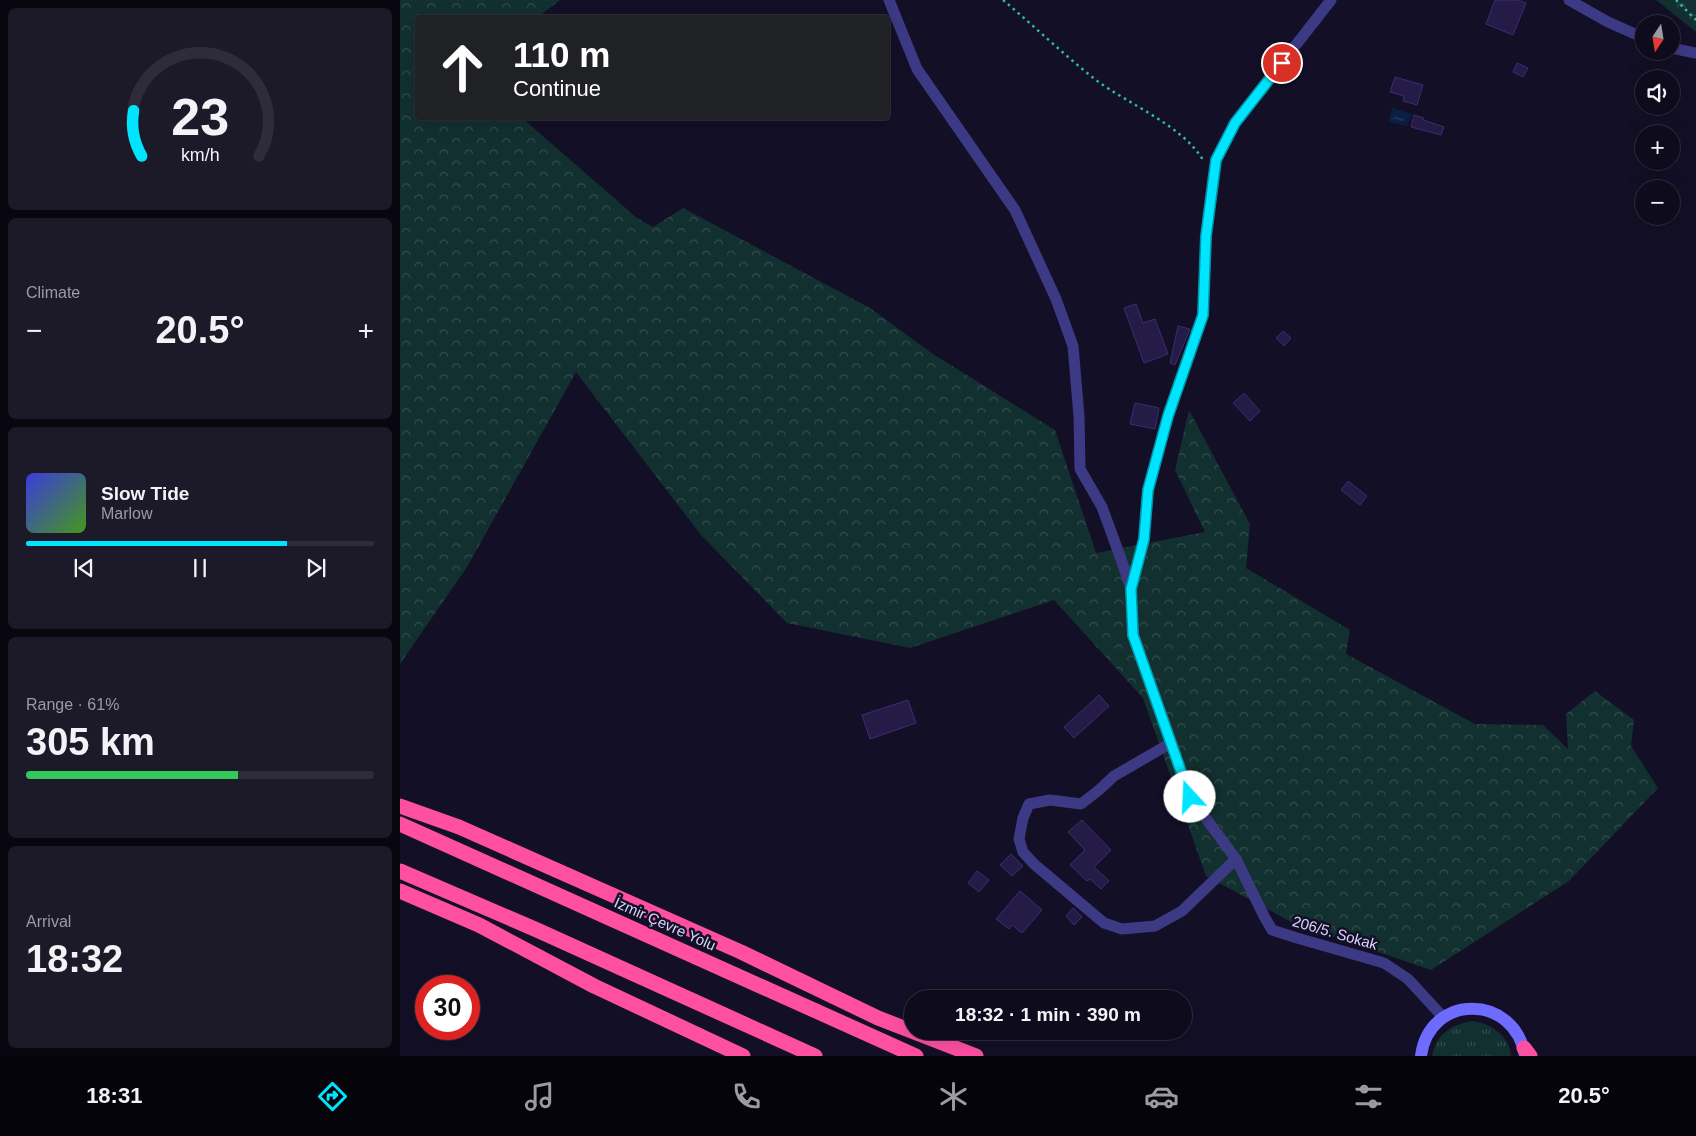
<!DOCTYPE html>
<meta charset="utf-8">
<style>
:root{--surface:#0e0b1c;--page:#1c1929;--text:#f1f3f6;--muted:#9b9ba3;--line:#2e2b3b;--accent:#00e5ff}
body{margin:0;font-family:Helvetica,sans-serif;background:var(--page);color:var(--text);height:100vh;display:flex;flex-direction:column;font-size:19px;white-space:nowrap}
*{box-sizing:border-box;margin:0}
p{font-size:16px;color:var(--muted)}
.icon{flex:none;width:28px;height:28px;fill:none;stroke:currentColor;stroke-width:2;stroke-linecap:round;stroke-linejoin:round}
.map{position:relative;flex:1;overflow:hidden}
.details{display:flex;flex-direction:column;gap:8px;padding:8px;background:#08060f;width:400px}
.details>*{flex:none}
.hud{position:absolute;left:15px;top:15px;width:475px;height:105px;border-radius:5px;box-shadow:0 5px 20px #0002,0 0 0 1px var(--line);background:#202124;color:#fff;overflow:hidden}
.needle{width:32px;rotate:192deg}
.buttons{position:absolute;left:1235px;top:15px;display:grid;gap:10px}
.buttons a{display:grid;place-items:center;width:45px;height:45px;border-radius:50%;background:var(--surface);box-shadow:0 5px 20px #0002,0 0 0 1px var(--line);font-size:25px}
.speed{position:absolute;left:15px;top:975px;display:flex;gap:10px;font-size:25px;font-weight:700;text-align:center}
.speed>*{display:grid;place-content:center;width:65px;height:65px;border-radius:50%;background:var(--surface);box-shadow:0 5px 20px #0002,0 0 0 1px var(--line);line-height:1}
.speed .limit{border:8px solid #d22;background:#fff;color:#111}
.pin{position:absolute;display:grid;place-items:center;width:42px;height:42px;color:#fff;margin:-21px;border:2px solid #fff;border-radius:50%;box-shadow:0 1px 5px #0007}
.me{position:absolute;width:55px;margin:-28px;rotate:340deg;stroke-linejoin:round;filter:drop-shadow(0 0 4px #0008)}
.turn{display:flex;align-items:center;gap:18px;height:105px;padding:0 15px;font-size:22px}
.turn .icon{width:65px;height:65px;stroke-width:2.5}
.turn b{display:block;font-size:35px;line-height:42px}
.big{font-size:38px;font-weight:700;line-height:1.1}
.details .tile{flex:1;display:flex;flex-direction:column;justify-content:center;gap:8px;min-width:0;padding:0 18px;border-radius:8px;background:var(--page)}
.details .dial{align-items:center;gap:0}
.dial svg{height:130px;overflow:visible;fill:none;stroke:var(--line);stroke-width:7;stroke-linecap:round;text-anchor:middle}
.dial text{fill:var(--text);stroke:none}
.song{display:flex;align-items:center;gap:15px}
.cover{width:60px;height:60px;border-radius:8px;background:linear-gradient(135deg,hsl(240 70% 55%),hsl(100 70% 35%))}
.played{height:5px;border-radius:2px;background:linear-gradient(90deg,var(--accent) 75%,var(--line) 75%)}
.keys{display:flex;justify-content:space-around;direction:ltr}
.heat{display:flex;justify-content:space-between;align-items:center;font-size:28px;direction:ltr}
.charge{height:8px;border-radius:4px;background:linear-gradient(90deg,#34c759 61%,var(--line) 0)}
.trip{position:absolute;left:504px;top:990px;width:288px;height:50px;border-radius:25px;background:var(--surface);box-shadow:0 5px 20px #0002,0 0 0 1px var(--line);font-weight:700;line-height:50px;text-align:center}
.tab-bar{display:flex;height:80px;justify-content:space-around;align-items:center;background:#06040b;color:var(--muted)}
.tab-bar .icon{width:35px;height:35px}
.tab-bar .active{color:var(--accent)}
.tab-bar b{font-size:22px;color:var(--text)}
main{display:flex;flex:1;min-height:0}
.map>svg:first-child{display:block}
</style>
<main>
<section class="details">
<div class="tile dial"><svg viewBox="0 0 100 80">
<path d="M14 69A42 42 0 1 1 86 69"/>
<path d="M14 69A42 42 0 0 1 9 41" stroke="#00e5ff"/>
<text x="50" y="56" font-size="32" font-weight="700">23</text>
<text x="50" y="72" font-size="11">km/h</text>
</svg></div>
<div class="tile"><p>Climate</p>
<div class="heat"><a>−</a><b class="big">20.5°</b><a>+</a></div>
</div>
<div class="tile">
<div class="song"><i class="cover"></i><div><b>Slow Tide</b><p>Marlow</p></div></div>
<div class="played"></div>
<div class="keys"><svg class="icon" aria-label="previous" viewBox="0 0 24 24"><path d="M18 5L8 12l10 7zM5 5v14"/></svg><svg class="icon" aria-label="pause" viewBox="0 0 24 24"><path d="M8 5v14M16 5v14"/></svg><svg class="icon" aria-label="next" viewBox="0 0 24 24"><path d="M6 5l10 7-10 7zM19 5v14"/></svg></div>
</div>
<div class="tile"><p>Range · 61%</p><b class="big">305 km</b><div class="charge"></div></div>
<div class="tile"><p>Arrival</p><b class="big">18:32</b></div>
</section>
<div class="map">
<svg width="1296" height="1056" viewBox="0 0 1296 1056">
<defs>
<pattern id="grass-tufts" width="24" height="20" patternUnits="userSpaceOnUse" patternTransform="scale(1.25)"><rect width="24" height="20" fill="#12302f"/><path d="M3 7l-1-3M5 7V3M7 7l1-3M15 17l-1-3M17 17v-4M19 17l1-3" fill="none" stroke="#344d4e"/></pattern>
<pattern id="forest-crowns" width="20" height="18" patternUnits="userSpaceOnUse" patternTransform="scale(1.25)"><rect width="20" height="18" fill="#12302f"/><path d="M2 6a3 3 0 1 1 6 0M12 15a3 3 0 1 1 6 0" fill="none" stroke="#344d4e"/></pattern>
<pattern id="water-ripples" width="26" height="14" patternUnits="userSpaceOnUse" patternTransform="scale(1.25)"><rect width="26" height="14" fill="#0a1f44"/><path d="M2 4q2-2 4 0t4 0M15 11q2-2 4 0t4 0" fill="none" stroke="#2d3f60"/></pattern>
</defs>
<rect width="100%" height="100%" fill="#130f26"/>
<path fill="url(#grass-tufts)" d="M1073 1021C1091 1024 1109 1035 1111 1056H1032C1036 1034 1052 1024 1073 1021Z"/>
<g fill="url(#forest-crowns)">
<path d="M0 0H160L138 17 18 18V118H122L237 218 253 227 283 208 470 308 533 354 655 430 696 553 805 532 775 470 789 410 850 524 846 568 950 630 946 654 1075 724 1143 725 1168 749 1166 714 1195 691 1234 720 1231 746 1258 788 1169 881 1031 970 893 923 806 876 743 698 654 600 510 648 387 623 301 535 176 372 67 567 0 664Z"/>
<path d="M1256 0H1296V32Z"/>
</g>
<path fill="url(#water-ripples)" d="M992 108 1012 114 1007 126 989 122Z"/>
<g fill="#241b47" stroke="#3b2d73">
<path d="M1095 0H1118L1126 3 1113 35 1086 24Z"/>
<path d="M1117 63 1128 68 1123 77 1113 72Z"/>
<path d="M995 77 1023 85 1017 105 1003 101 1004 96 990 92Z"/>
<path d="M1014 115 1024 118 1023 120 1044 127 1041 135 1011 127Z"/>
<path d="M736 304 743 323 755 319 768 354 744 363 724 308Z"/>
<path d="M778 326 790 329 775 365 770 363Z"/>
<path d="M883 331 891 338 884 346 876 338Z"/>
<path d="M844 393 860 411 850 421 833 403Z"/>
<path d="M735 403 759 408 755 429 730 424Z"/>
<path d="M948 481 967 496 960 505 941 490Z"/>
<path d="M699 695 709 706 674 738 664 727Z"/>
<path d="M508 700 516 723 470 739 462 715Z"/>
<path d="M682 820 711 850 694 867 709 881 701 889 690 879 687 881 670 865 685 850 668 832Z"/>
<path d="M611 854 623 866 612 876 600 865Z"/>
<path d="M577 871 589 880 579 892 568 883Z"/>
<path d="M620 891 642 910 622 933 612 925 609 929 596 919Z"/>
<path d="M673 908 682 917 674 925 666 916Z"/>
</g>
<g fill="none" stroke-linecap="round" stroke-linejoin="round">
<g stroke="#2fb8b0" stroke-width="2.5" stroke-dasharray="2.5 4" stroke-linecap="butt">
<path d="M603 0C634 26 664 55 696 80 728 104 783 126 803 160"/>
<path d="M1276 0 1296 20"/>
</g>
<g stroke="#3d3a85" stroke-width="11">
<path d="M489 0 517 69 615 210 656 299 673 346 679 416 680 469 702 507 721 559 731 589 733 635 790 797 836 859 864 916 872 930 897 938 984 963 1008 979 1043 1017"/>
<path d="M1169 0 1208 22 1244 38"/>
<path d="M1271 48 1296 53"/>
<path d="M731 589 744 539 748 490 768 416 803 315 806 236 816 160 835 123 931 0"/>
<path d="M771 743 714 776 699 790 681 804 650 800 629 804 623 818 619 839 623 852 634 864 704 923 722 929 755 926 782 911 836 859"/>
</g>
<path stroke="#6f6bff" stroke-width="12" d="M1021 1056C1029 993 1115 993 1125 1056"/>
<g stroke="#ff4fa3" stroke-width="15">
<path d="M0 806 59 827 341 952 478 1018 576 1056"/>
<path d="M0 824 516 1056"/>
<path d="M0 871 137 930 415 1056"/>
<path d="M0 891 79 925 194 986 343 1056"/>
<path d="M1124 1048 1130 1056"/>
</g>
</g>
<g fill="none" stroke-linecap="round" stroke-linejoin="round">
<g stroke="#0095a6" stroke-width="12">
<path id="route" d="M790 797 733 635 731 589 744 539 748 490 768 416 803 315 806 236 816 160 835 123 882 63"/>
</g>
<use href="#route" stroke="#00e5ff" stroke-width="9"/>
</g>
<g text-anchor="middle" stroke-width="5" stroke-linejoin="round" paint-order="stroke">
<g font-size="15" fill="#d9d4ff" stroke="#130f26">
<text transform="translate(265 924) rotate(24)" y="5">İzmir Çevre Yolu</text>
<text transform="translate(935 933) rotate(16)" y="5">206/5. Sokak</text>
</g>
</g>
</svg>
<div class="buttons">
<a><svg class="needle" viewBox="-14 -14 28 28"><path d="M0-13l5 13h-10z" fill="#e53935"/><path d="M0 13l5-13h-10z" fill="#9b9ba3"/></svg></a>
<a><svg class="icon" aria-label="sound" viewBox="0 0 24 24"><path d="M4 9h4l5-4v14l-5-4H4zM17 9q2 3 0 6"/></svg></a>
<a>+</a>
<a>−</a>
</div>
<div class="speed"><div class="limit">30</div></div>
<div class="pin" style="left:882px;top:63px;background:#d93025"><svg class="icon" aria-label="arrive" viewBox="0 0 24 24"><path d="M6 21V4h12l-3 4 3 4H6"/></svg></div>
<svg class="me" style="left:790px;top:797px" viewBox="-20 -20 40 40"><circle r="19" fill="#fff"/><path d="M0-13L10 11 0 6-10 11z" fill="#00e5ff"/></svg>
<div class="trip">18:32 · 1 min · 390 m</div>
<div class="hud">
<div class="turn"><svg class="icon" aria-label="ahead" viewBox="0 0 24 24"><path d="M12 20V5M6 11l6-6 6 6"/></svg><div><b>110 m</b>Continue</div></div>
</div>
</div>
</main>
<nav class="tab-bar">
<b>18:31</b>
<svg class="icon active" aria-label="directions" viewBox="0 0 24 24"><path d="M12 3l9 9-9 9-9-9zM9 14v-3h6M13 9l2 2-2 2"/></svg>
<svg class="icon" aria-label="music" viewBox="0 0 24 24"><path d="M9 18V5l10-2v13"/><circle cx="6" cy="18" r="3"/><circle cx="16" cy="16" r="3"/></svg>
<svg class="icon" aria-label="phone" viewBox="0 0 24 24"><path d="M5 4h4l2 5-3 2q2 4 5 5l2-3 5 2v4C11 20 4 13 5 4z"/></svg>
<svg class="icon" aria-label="climate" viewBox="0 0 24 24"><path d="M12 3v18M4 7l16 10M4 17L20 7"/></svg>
<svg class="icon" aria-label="car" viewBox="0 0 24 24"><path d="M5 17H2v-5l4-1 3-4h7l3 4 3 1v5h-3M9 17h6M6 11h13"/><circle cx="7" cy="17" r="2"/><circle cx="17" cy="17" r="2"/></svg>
<svg class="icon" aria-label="filters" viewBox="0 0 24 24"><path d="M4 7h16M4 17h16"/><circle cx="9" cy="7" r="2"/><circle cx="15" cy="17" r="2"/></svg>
<b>20.5°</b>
</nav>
